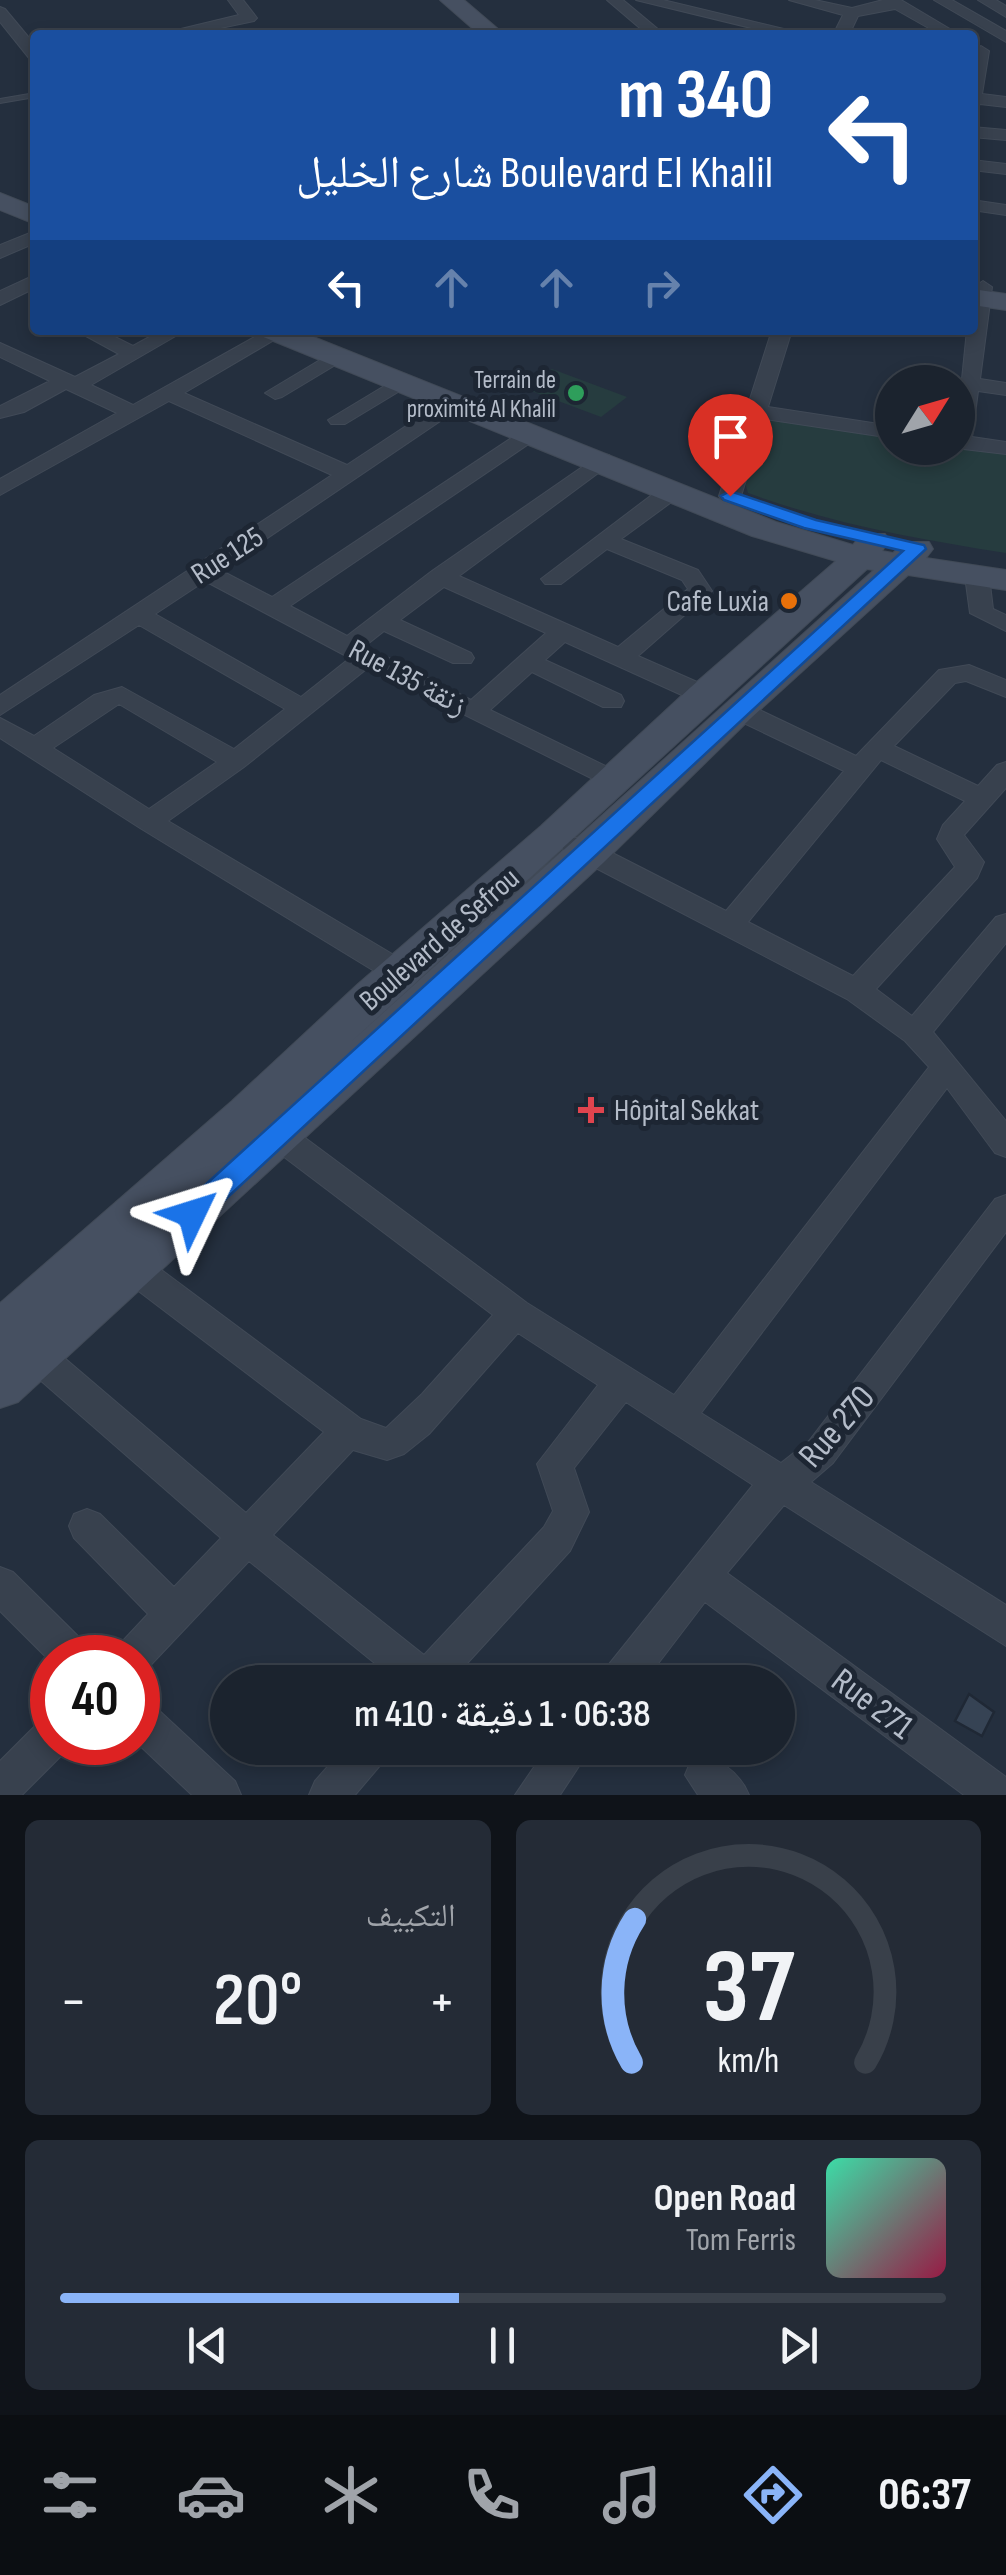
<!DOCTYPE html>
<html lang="ar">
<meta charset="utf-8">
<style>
:root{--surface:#1b232e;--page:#242b36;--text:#f1f3f6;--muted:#a0a4aa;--line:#39404a;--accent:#8ab4f8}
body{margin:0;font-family:"Sofia Sans Condensed","Noto Naskh Arabic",sans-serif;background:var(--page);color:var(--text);direction:rtl;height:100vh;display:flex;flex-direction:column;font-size:38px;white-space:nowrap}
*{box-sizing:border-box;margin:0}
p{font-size:32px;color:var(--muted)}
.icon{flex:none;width:55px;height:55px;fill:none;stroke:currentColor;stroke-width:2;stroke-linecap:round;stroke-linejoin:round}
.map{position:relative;height:1795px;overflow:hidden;direction:ltr}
.side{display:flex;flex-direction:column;gap:25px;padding:25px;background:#0f1319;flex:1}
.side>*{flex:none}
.hud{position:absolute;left:30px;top:30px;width:948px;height:305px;border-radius:10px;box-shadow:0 5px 15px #0003,0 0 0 2px var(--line);direction:rtl;background:#1a4fa0;color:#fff;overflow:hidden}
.needle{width:65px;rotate:53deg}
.controls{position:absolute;left:875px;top:365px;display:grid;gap:20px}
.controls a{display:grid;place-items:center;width:100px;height:100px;border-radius:50%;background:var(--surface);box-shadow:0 5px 15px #0003,0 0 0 2px var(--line);font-size:50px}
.speed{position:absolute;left:30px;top:1635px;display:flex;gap:20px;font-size:50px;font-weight:700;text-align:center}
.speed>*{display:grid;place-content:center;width:130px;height:130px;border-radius:50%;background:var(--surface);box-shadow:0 5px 15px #0003,0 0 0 2px var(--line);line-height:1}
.speed .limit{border:15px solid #d22;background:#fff;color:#111}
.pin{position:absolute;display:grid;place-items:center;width:85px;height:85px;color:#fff;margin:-102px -42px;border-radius:50% 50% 50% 0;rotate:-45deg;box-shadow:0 0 10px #0007}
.pin .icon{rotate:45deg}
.me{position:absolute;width:110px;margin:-55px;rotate:49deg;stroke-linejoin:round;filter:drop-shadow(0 0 8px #0008)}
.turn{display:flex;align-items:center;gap:35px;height:210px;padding:0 40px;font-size:45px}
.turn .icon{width:130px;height:130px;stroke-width:2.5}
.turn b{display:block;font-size:70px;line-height:85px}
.lanes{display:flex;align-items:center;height:95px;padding:0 40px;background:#0003;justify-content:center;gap:50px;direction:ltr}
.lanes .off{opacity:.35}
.big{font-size:75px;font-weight:600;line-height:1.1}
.side .widget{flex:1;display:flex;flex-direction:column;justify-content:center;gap:15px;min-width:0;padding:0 35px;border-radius:15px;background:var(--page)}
.side .dial{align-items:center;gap:0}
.dial svg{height:260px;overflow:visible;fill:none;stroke:var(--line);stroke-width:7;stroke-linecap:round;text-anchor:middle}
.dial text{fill:var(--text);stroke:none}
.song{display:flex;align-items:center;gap:30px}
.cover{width:120px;height:120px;border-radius:15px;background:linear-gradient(135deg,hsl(160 70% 55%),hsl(340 70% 35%))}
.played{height:10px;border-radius:5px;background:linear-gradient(90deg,var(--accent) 45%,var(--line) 45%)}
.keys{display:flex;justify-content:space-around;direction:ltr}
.heat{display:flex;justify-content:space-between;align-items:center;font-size:55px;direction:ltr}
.side .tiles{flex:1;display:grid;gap:25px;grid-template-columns:1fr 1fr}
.widget:last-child{grid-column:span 2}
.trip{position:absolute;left:210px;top:1665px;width:585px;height:100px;border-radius:50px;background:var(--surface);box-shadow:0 5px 15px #0003,0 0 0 2px var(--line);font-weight:600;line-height:100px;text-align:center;direction:rtl}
.tabs{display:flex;height:160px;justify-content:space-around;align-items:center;background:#0b0e12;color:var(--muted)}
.tabs .icon{width:70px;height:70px}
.tabs .on{color:var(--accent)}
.tabs b{font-size:45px;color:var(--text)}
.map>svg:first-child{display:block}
</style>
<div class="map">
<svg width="1006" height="1795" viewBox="0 0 1006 1795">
<rect width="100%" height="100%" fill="#242f3e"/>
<g fill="#263c3f">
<path d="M552 369 627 397 601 417 526 389Z"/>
<path d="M756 412 892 433V448L1006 450V553C917 539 833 524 748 493L739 462Z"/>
</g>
<path fill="#364354" stroke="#1f2835" stroke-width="2.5" d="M969 1694 994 1712 982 1736 955 1721Z"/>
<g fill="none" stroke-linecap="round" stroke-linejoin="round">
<g stroke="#414a57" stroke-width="2">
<path id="lane" d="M35 93V97L0 103V99Z"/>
</g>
<g stroke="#414a57" stroke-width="2">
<g id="street">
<path d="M228 0H243L257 18 254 21 187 35H156L239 15Z"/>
<path d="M607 0H623L665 35H648Z"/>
<path d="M636 0H663L809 35H780Z"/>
<path d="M789 0H815L852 8 883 0H901L960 35H941L895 9 858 16 849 35H833L843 15Z"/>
<path d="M934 0H952L1006 31V42Z"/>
<path d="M978 0H996L1006 6V17Z"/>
<path d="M0 7 5 9 35 45V60L29 58 0 22Z"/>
<path d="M981 46 989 51 982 94 1006 97V107L980 104 972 109V55Z"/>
<path d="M972 127 1006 130V140L972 137Z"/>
<path d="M972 160 1006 164V174L972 170Z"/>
<path d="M972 200 1006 205V215L972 210Z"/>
<path d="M35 231V243L0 258V245Z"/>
<path d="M35 275V288L0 305V291Z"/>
<path d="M983 281 992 287 980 379 1006 383V395L978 391 972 437 1006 442V454L955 448 967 330H972L974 287Z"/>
<path d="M75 330H101L133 346 162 330H186L91 385 133 405 267 330H291L184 393 347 465 447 399H461L464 403 461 407 220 570 272 597 525 429H539L543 433 539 437 290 606 347 636 432 571 601 454 609 455 612 460 609 465 459 576 618 647 688 589 682 580 607 549 561 584H545L541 579 665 485H681L684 490 681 495 621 539 698 570 712 591 638 656 713 689 716 695 704 703 695 701 565 642 545 660 621 695 624 701 621 707H603L532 672 490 710 624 775 628 781 624 787 615 790 369 667 244 767 168 821 409 964 413 972 409 980 399 983 389 980 140 828 0 738V718L34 736 94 695 122 687 234 749 285 709 139 625 0 715V695L332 475 169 401 0 495V479L117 413 66 389 24 412 0 418V406L50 381 0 357V343L75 377 119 354ZM205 581 350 658 301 697 155 614ZM444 587 546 633 471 700 365 646 384 631 453 663H471L474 658 471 653 400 620ZM119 704 217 762 149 809 53 748Z"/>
<path d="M772 330H792L768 407 892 426V438L765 419 741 496 730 503 722 501 719 496Z"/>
<path d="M335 351 345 357 342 361 282 397 275 399 265 393Z"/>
<path d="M401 376 408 378V386L345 424H331L328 420Z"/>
<path d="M977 569 989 576 993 609 1006 615V631L970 613 965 576Z"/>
<path d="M969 665 1006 680V697L966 681 955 683 894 746 978 786 997 765 1006 762V788L964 835 984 862 977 878 876 989 912 1016 996 917 1006 914V943L933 1032 1006 1121V1157L995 1153 947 1088 701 1413 781 1463 809 1441 995 1199 1006 1195V1232L833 1463 811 1482 1006 1605V1646L784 1505 727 1573 1006 1777V1795H964L705 1602 644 1682H601L606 1668 753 1485 626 1402 574 1468 589 1512 570 1551 450 1682H398L249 1561 145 1671 138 1675V1658H113L119 1645 148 1614 74 1538 69 1526 74 1514 87 1509 100 1514 174 1587 221 1538 24 1366 19 1355 24 1344 36 1340 48 1344 246 1513 324 1432 120 1277 116 1267 120 1257 132 1253 144 1257 361 1419 386 1428 422 1394 493 1315 255 1135 251 1126 255 1117 266 1114 277 1117 527 1303 674 1395 929 1067 905 1041 847 999 565 852 561 845 565 838H583L726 911 844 771 729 716 726 710 729 704H747L856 756 939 670ZM881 760 965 801 943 825 937 839 955 867 853 976 748 922ZM518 1333 598 1385 537 1464 553 1511 544 1527 424 1655 273 1535 353 1450 387 1460 404 1454 429 1434Z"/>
<path d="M0 1567 13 1572 87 1645 93 1658H52V1663L0 1611Z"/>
<path d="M138 1699 152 1704 235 1781 241 1795H192L136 1742Z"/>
<path d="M52 1717V1742H69L66 1751 22 1795H0V1761L38 1723Z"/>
<path d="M344 1748H389L383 1762 355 1795H309L315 1781Z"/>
<path d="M547 1748H591L560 1795H515Z"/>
<path d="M705 1755C725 1763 741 1775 749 1795H698L685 1775 691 1761Z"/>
</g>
</g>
<g stroke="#414a57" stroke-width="2">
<g id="secondary">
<path d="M440 0H464L505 35H480Z"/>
<path d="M0 193 35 207V224L0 210Z"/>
<path d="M972 289 1006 294V310L972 305Z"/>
<path d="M257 330H296L776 522 853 545 861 534H885L889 541 882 551 893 553 905 542H929L933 549 926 558 1006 570V590L908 575 751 718 603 863 18 1402 0 1408V1303L232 1101 358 984 541 826 691 687 836 561 752 536 261 336ZM867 569 874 570 352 1041Z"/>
</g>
</g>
<use href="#lane" fill="#38414e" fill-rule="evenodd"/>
<use href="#street" fill="#38414e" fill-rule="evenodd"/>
<use href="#secondary" fill="#465061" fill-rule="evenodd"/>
</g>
<path fill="#1a73e8" stroke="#114b97" stroke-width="2.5" d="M730 491 816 520 924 545 926 549 201 1222 192 1225 182 1222 178 1214 182 1206 903 551 804 528 724 500 721 496Z"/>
<circle fill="#2e9e5b" stroke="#1d2633" stroke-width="4" cx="576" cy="393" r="10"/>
<circle fill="#e8710a" stroke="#1d2633" stroke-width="4" cx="789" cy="601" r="10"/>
<path fill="#e0444e" stroke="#1d2633" stroke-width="4" d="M586 1095h10v10h10v10h-10v10h-10v-10h-10v-10h10z"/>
<g text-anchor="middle" stroke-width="10" stroke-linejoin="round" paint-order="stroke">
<g font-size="25" fill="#b4bcc9" stroke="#1d2633" text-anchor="end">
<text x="556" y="388">Terrain de<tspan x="556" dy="29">proximité Al Khalil</tspan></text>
</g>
<g font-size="30" fill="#b4bcc9" stroke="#1d2633">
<text transform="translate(227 555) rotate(-33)" y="10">Rue 125</text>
<text transform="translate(408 677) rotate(28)" y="10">Rue 135 زنقة</text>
<text transform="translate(439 939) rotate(-41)" y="10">Boulevard de Sefrou</text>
</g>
<g font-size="30" fill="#b4bcc9" stroke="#1d2633" text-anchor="end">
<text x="769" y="611">Cafe Luxia</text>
<text x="614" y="1120" text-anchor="start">Hôpital Sekkat</text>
</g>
<g font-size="35" fill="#b4bcc9" stroke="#1d2633">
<text transform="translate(836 1426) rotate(-49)" y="12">Rue 270</text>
<text transform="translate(873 1703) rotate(37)" y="12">Rue 271</text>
</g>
</g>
</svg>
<div class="controls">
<a><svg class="needle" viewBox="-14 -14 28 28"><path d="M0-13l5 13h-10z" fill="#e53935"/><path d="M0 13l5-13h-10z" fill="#a0a4aa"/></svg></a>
</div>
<div class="speed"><div class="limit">40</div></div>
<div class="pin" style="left:730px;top:496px;background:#d93025"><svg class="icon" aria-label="arrive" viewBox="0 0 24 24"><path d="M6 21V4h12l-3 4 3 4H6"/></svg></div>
<svg class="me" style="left:192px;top:1214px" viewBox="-20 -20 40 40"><path d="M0-17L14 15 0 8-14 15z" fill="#1a73e8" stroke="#fff" stroke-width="4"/></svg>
<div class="trip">06:38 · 1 دقيقة · 410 m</div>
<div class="hud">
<div class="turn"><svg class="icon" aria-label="left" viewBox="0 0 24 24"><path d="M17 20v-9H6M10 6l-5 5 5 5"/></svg><div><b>340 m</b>Boulevard El Khalil شارع الخليل</div></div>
<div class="lanes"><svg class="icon" aria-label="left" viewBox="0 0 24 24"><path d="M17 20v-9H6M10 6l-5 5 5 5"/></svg><svg class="icon off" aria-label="ahead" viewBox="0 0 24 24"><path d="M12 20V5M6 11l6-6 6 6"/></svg><svg class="icon off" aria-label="ahead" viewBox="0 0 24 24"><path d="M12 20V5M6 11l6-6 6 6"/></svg><svg class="icon off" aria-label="right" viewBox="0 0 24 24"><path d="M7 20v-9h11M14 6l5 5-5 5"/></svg></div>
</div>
</div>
<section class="side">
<div class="tiles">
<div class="widget dial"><svg viewBox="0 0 100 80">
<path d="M14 69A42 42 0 1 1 86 69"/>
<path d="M14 69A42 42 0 0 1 15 25" stroke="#8ab4f8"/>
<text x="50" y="56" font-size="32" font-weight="700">37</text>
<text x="50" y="72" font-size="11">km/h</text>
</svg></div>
<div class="widget"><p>التكييف</p>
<div class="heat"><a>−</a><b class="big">20°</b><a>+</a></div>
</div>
<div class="widget">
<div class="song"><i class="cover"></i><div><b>Open Road</b><p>Tom Ferris</p></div></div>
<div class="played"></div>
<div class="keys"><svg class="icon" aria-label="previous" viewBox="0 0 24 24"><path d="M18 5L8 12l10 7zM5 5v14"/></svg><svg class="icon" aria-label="pause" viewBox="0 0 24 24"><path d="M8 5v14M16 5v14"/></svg><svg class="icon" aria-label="next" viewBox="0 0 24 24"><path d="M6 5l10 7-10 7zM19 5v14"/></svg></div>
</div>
</div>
</section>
<nav class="tabs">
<b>06:37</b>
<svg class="icon on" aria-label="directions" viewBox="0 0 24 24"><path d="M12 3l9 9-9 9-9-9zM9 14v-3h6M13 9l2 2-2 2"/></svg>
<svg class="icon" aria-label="music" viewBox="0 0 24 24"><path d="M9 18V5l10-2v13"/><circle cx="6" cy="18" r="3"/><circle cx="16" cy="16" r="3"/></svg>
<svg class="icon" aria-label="phone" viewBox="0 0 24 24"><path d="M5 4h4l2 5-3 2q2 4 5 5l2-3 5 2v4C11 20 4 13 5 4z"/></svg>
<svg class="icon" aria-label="climate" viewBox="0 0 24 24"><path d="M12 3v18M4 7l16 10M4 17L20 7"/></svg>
<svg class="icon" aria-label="car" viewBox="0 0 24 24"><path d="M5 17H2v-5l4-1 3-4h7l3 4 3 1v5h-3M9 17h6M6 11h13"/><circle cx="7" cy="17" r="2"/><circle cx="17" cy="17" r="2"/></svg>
<svg class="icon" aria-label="filters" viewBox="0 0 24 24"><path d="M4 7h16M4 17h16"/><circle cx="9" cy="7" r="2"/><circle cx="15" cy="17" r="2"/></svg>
</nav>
